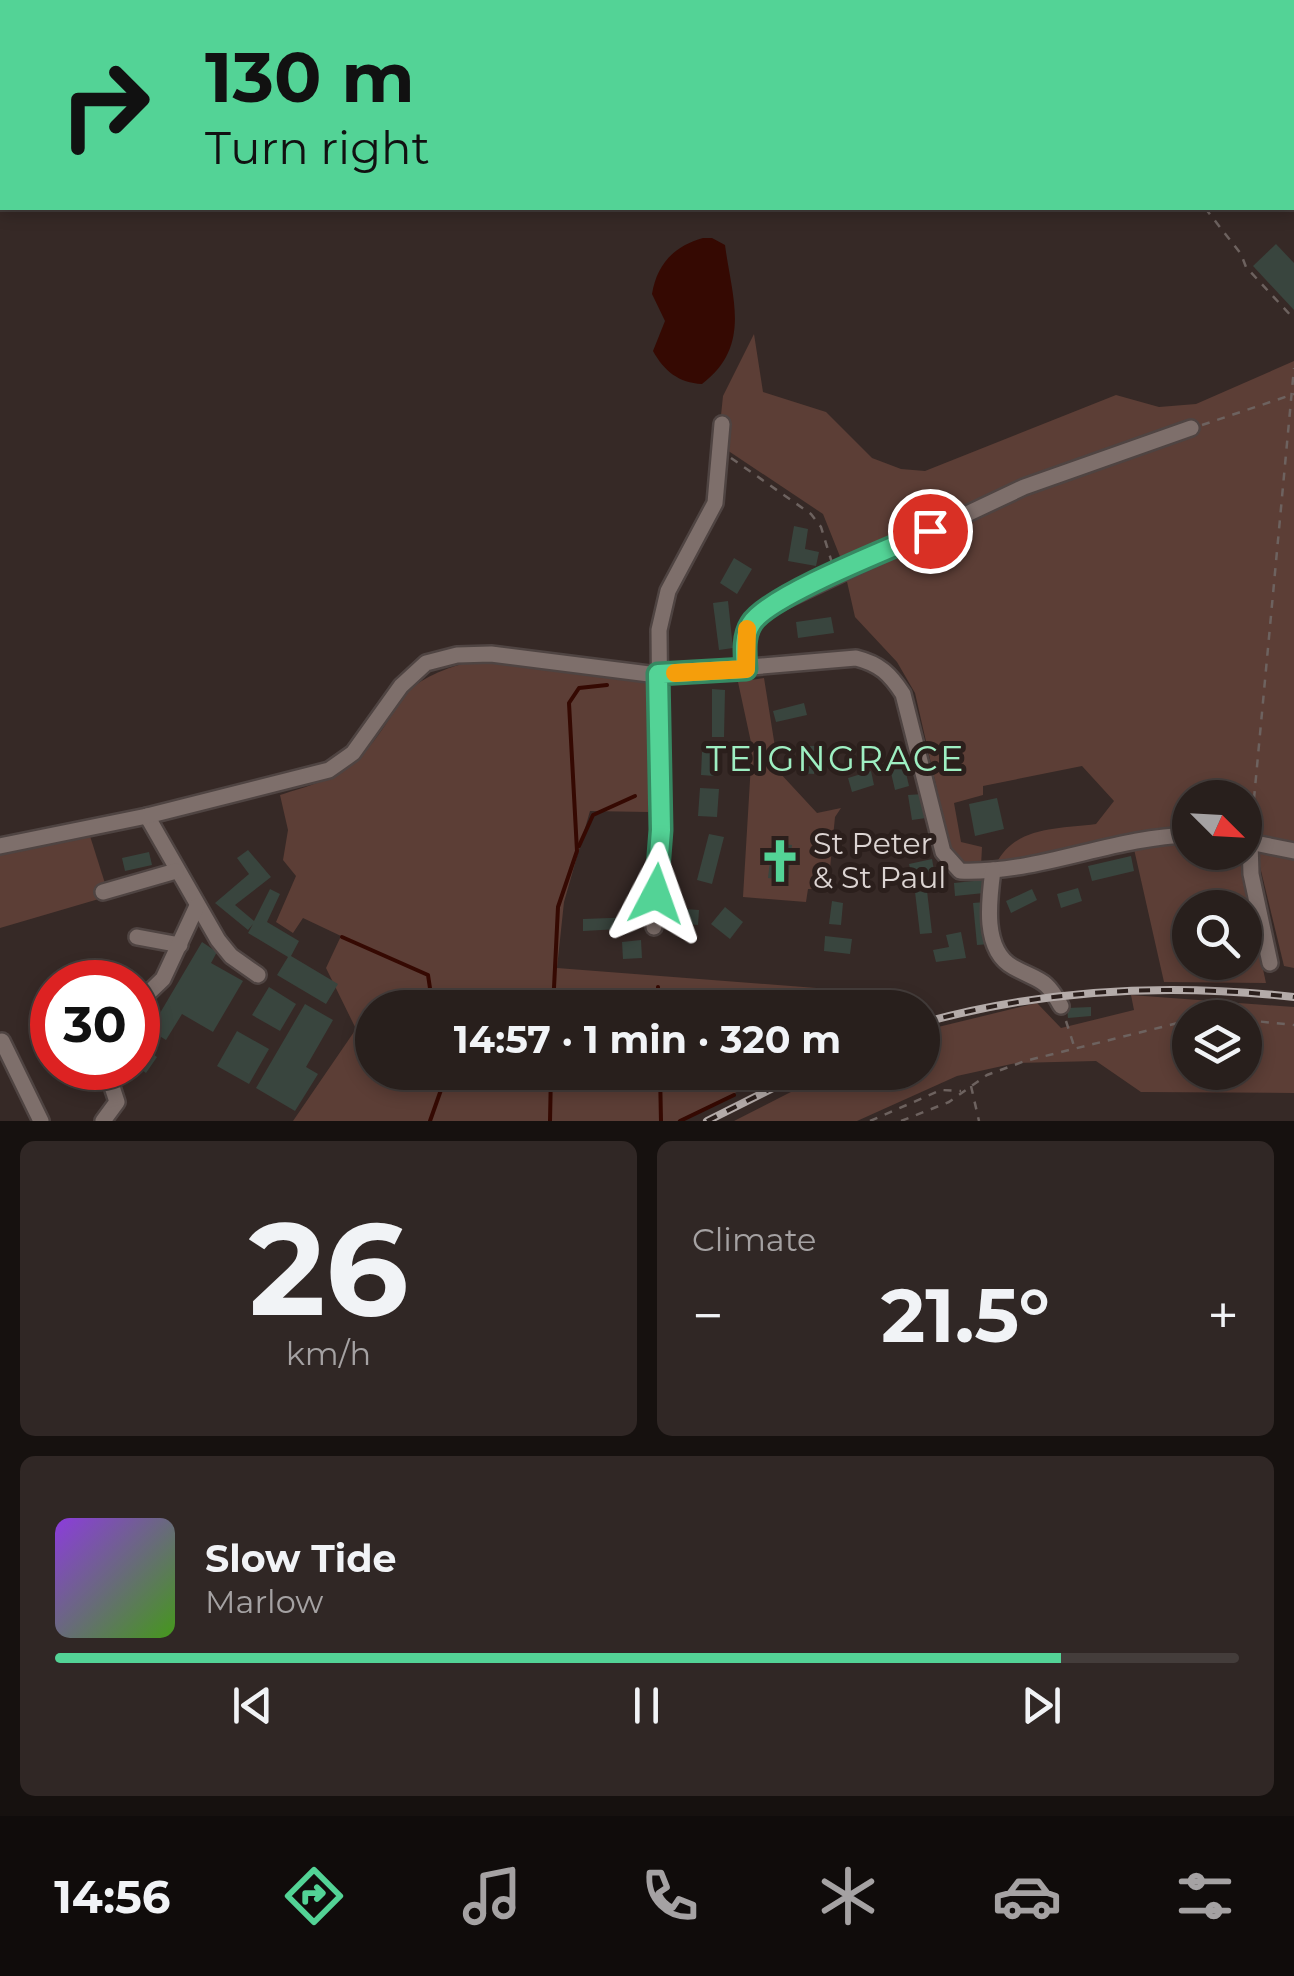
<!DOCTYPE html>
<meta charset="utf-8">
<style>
:root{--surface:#281f1c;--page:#302725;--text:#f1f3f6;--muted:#a5a2a3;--line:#443d3b;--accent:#53d396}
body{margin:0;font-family:Montserrat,sans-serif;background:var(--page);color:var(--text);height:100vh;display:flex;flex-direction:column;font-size:38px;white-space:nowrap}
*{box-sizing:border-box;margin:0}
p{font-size:32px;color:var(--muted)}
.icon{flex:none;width:55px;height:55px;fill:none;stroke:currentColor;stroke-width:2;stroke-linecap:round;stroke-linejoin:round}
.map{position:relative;height:1121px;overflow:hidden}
.side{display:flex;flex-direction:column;gap:20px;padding:20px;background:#16110f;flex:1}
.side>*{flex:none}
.guide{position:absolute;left:0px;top:0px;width:1295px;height:210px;box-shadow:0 5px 15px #0003,0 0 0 2px var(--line);background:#53d396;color:#111;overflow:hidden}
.needle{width:65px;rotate:114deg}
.tools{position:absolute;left:1172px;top:780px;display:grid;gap:20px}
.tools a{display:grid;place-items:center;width:90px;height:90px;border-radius:50%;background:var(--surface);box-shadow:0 5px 15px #0003,0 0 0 2px var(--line);font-size:50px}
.speed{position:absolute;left:30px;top:960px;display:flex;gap:20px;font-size:50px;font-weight:700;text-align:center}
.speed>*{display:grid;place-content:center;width:130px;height:130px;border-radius:50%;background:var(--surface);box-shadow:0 5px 15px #0003,0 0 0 2px var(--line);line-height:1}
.speed .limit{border:15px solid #d22;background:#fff;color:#111}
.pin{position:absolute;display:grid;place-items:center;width:85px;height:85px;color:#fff;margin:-42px;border:5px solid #fff;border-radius:50%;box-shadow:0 2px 10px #0007}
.me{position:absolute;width:110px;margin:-55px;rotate:4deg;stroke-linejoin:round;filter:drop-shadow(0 0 8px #0008)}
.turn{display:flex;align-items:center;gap:35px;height:210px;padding:0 40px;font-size:45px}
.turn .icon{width:130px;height:130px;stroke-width:2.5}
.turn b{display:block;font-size:70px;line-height:85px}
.big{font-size:75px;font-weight:700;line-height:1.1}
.side .widget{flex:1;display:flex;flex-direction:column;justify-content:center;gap:15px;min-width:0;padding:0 35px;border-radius:15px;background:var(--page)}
.side .dial{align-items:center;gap:0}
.dial b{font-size:130px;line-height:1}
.song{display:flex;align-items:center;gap:30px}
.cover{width:120px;height:120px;border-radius:15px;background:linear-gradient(135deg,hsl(270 70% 55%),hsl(100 70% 35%))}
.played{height:10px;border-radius:5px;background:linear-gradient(90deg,var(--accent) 85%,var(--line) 85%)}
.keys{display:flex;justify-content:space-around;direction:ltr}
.heat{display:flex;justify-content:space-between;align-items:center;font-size:55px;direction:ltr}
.side .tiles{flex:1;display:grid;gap:20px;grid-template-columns:1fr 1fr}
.widget:last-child{grid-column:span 2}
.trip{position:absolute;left:355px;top:990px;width:585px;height:100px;border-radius:50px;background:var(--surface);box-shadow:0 5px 15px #0003,0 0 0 2px var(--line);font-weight:700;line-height:100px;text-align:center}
.tab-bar{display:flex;height:160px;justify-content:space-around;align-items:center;background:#100c0b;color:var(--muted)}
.tab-bar .icon{width:70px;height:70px}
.tab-bar .selected{color:var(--accent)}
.tab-bar b{font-size:45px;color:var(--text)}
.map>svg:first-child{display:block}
</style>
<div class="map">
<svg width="1294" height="1121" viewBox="0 0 1294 1121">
<rect width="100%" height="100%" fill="#362926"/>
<g fill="#5c3e36" fill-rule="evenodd">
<path d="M754 334 763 392 826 412 872 458 901 469 925 471 1116 395 1159 407 1196 404 1294 361V842L1245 833V798H1190V827L1174 826 996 864C1015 826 1058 829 1096 824L1114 801 1082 766 983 786V795L954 803 961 842 982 847 981 866 965 865 951 851 915 693 897 662 855 617 843 564 823 514 718 444 723 396Z"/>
<path d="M468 662 528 663 652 684 648 812 590 811 564 902 557 968 842 990 839 1008H372V1072L776 1073 677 1121H293L356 1029 326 968 341 936 303 918 293 933 276 922 296 876 283 860 288 830 280 795C310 785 341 779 363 754 409 703 390 685 468 662Z"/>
<path d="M764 678 779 772 817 813 841 808 835 817 828 889H808L806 902 743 897 752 747 738 682Z"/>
<path d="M90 836 109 896 0 928V853Z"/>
<path d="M1155 841 1190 844V852L1238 853 1266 983 1164 982 1134 849ZM1190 908H1245V962H1190Z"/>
<path d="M1256 850 1294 858V968L1284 966Z"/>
<path d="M1131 995 1294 1007V1093L1141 1092 1096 1061 1016 1063 957 1076 857 1121H734L828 1073 922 1072 923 1034 938 1027 1037 1003 1061 1028 1134 1010ZM1190 1018H1245V1072H1190Z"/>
</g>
<path fill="#350902" d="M703 238H712L725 245C732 298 752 346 702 384 679 383 664 371 653 351L665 321 652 294C657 264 674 246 703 238Z"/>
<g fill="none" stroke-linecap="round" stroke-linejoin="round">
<g stroke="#350902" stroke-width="4">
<path d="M579 846 593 815 635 796"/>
<path d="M342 937 428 975 433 1008"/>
<path d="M658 987V1008"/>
<path d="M553 1008 558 907 577 851 569 703 579 688 607 685"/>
<path d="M660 1072 661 1121"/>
<path d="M430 1121 442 1087V1072"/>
<path d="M550 1121 551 1072"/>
<path d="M680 1121 734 1095"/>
</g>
</g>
<g fill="#39453e">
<path d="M1276 244 1294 263V310L1253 266Z"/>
<path d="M794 526 808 529 805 549 819 552 816 566 788 561Z"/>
<path d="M734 558 752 569 737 594 720 583Z"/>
<path d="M728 601 733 648 719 650 713 603Z"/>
<path d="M831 617 834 633 798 638 796 622Z"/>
<path d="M712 689 725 690 724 737H712Z"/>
<path d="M804 703 807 715 776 722 773 711Z"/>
<path d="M801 746H815L814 774 800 773Z"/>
<path d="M702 752 716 753 715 776 701 775Z"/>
<path d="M903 760 909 786 895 790 889 764Z"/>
<path d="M871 771 874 785 852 792 848 778Z"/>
<path d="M700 788 719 789 717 817 698 816Z"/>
<path d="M923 794 926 818 912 820 908 795Z"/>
<path d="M997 798 1004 829 975 836 969 804Z"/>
<path d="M709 834 724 837 712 884 697 880Z"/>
<path d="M772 843 792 845 788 880 768 878Z"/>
<path d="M248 850 271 877 235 905 254 921 270 889 280 894 267 922 299 941 291 956 338 984 326 1004 277 975 288 957 248 933 253 924 248 930 215 903 249 874 237 858Z"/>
<path d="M149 852 152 865 125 871 122 858Z"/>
<path d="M1131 856 1134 871 1092 881 1088 866Z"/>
<path d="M932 859 935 876 913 881 909 864Z"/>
<path d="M983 880 984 893 955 896 954 883Z"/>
<path d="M1078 888 1082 901 1061 908 1057 894Z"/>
<path d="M1032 889 1037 900 1011 913 1006 901Z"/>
<path d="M927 891 932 933 920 934 915 892Z"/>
<path d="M832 901 843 903 841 925 829 924Z"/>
<path d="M985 902 990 944 977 945 973 903Z"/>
<path d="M725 907 743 922 730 939 711 924Z"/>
<path d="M671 908 699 910 698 925 670 923Z"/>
<path d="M638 917V928L583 931V919Z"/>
<path d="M961 932 966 958 936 962 933 950 949 947 946 935Z"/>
<path d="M825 936 852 939 850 954 824 951Z"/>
<path d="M641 940 642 958 623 959 622 942Z"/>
<path d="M202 942 217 952 211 963 243 981 213 1032 182 1014 166 1040 150 1030Z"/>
<path d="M269 987 296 1004 280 1031 252 1015Z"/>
<path d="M305 1004 333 1020 306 1067 318 1074 295 1111 256 1088Z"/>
<path d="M1091 1007V1016L1068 1018 1067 1008Z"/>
<path d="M237 1031 269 1049 249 1084 217 1066Z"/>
<path d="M138 1044 157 1057 146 1073 138 1067Z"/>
</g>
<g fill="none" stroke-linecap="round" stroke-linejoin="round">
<g stroke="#4f4442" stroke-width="20">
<g id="minor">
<path d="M83 2 84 0"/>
<path d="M0 184 2 179"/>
<path d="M746 669 747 629 768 608 1024 487 1191 428"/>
<path d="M147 816 218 940 231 956 258 975"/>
<path d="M1245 841 1294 851"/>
<path d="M1250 842 1251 874 1270 963"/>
<path d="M0 846 147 816 329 770 353 753 401 686 426 663 457 655 491 654 657 675 856 658C880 664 890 674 903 694L943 852 960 871C1038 874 1112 837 1190 835"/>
<path d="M993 870C989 900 982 950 1013 967 1040 982 1045 977 1061 1006"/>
<path d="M103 892 176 871"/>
<path d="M654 927 661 830 659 630 668 591 715 503 722 424"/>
<path d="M137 937 180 945"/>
<path d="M138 1003 163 979 197 906"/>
<path d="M2 1041 41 1121"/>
<path d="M103 1121 117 1102 106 1068"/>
</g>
</g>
<g stroke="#6d625f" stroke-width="2.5" stroke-dasharray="8 8" stroke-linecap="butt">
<path d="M921 0V2"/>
<path d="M1181 0V2"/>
<path d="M1205 208 1241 254 1246 267 1294 319"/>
<path d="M1202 425 1294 394"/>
<path d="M731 458 811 514 821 527 832 563"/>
<path d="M1251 831 1294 368"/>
<path d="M1245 1020 1294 1025"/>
<path d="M1066 1021 1074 1046"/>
<path d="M971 1086 979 1121"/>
<path d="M870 1121 941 1090 961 1091"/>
<path d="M901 1121 949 1102 987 1075 1025 1061 1190 1020"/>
</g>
<use href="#minor" stroke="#7e6f6b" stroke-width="15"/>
<g stroke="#b4aba9" stroke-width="8">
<g id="rail">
<path d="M922 1023C1044 989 1169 983 1294 997"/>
<path d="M707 1121 805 1072"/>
</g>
</g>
<use href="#rail" stroke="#2b1f1c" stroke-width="4" stroke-dasharray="11" stroke-linecap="butt"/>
</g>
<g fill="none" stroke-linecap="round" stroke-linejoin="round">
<g stroke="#368962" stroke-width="25">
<path id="route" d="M656 894 661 830 658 674 746 669C745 654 743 637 751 624 767 596 894 547 930 531"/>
</g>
<use href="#route" stroke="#53d396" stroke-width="18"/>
<path stroke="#f59e0b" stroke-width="18" d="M675 673 746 669 747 629"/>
</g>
<defs>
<g id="church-bare" transform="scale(3.45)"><path d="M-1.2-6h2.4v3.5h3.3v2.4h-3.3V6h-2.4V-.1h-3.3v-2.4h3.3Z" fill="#53d396" stroke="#2b1f1c" stroke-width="2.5" paint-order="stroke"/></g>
</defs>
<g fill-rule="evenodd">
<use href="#church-bare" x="780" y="861"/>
</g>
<g text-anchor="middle" stroke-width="10" stroke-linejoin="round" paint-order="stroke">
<g font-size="30" fill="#dcd4d2" stroke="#2b1f1c" text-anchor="start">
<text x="813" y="854">St Peter<tspan x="813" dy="34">&amp; St Paul</tspan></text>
</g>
<g font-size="35" letter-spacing="2.5" fill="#9eefc2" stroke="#2b1f1c">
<text x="836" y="771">TEIGNGRACE</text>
</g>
</g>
</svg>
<div class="tools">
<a><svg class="needle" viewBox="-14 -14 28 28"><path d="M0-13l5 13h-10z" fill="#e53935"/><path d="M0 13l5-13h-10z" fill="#a5a2a3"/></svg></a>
<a><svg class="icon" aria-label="search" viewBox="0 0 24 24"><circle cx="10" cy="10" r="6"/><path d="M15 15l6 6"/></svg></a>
<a><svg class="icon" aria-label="layers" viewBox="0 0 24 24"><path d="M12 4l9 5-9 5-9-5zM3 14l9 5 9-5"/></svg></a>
</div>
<div class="speed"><div class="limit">30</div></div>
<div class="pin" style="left:930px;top:531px;background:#d93025"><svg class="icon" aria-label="arrive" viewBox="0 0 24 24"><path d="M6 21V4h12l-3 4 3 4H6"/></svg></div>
<svg class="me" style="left:656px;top:894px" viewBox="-20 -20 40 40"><path d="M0-17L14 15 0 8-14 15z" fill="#53d396" stroke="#fff" stroke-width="4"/></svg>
<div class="trip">14:57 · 1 min · 320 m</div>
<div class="guide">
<div class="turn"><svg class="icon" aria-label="right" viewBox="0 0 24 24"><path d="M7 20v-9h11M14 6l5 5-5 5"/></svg><div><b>130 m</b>Turn right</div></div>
</div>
</div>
<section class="side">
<div class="tiles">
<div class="widget dial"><b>26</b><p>km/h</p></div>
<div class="widget"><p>Climate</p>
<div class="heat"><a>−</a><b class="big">21.5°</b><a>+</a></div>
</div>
<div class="widget">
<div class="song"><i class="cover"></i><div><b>Slow Tide</b><p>Marlow</p></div></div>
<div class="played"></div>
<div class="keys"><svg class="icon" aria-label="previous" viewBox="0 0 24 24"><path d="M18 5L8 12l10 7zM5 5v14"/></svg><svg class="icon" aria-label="pause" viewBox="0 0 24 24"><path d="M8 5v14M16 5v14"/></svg><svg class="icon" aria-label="next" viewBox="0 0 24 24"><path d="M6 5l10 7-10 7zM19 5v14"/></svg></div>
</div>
</div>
</section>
<nav class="tab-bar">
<b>14:56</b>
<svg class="icon selected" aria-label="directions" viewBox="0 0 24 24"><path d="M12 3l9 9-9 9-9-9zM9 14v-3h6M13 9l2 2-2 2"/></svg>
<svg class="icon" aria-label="music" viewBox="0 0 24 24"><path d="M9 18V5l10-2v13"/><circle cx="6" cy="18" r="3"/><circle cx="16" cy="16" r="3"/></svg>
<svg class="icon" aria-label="phone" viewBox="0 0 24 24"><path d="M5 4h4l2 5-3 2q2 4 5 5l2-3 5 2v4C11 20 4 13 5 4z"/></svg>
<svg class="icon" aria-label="climate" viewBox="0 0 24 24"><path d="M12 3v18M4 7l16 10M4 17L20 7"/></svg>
<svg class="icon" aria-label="car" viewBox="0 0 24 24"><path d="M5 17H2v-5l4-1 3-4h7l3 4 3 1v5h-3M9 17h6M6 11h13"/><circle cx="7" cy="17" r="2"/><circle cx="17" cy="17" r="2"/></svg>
<svg class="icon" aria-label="filters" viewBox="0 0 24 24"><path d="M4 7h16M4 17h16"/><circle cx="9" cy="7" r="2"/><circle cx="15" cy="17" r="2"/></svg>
</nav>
